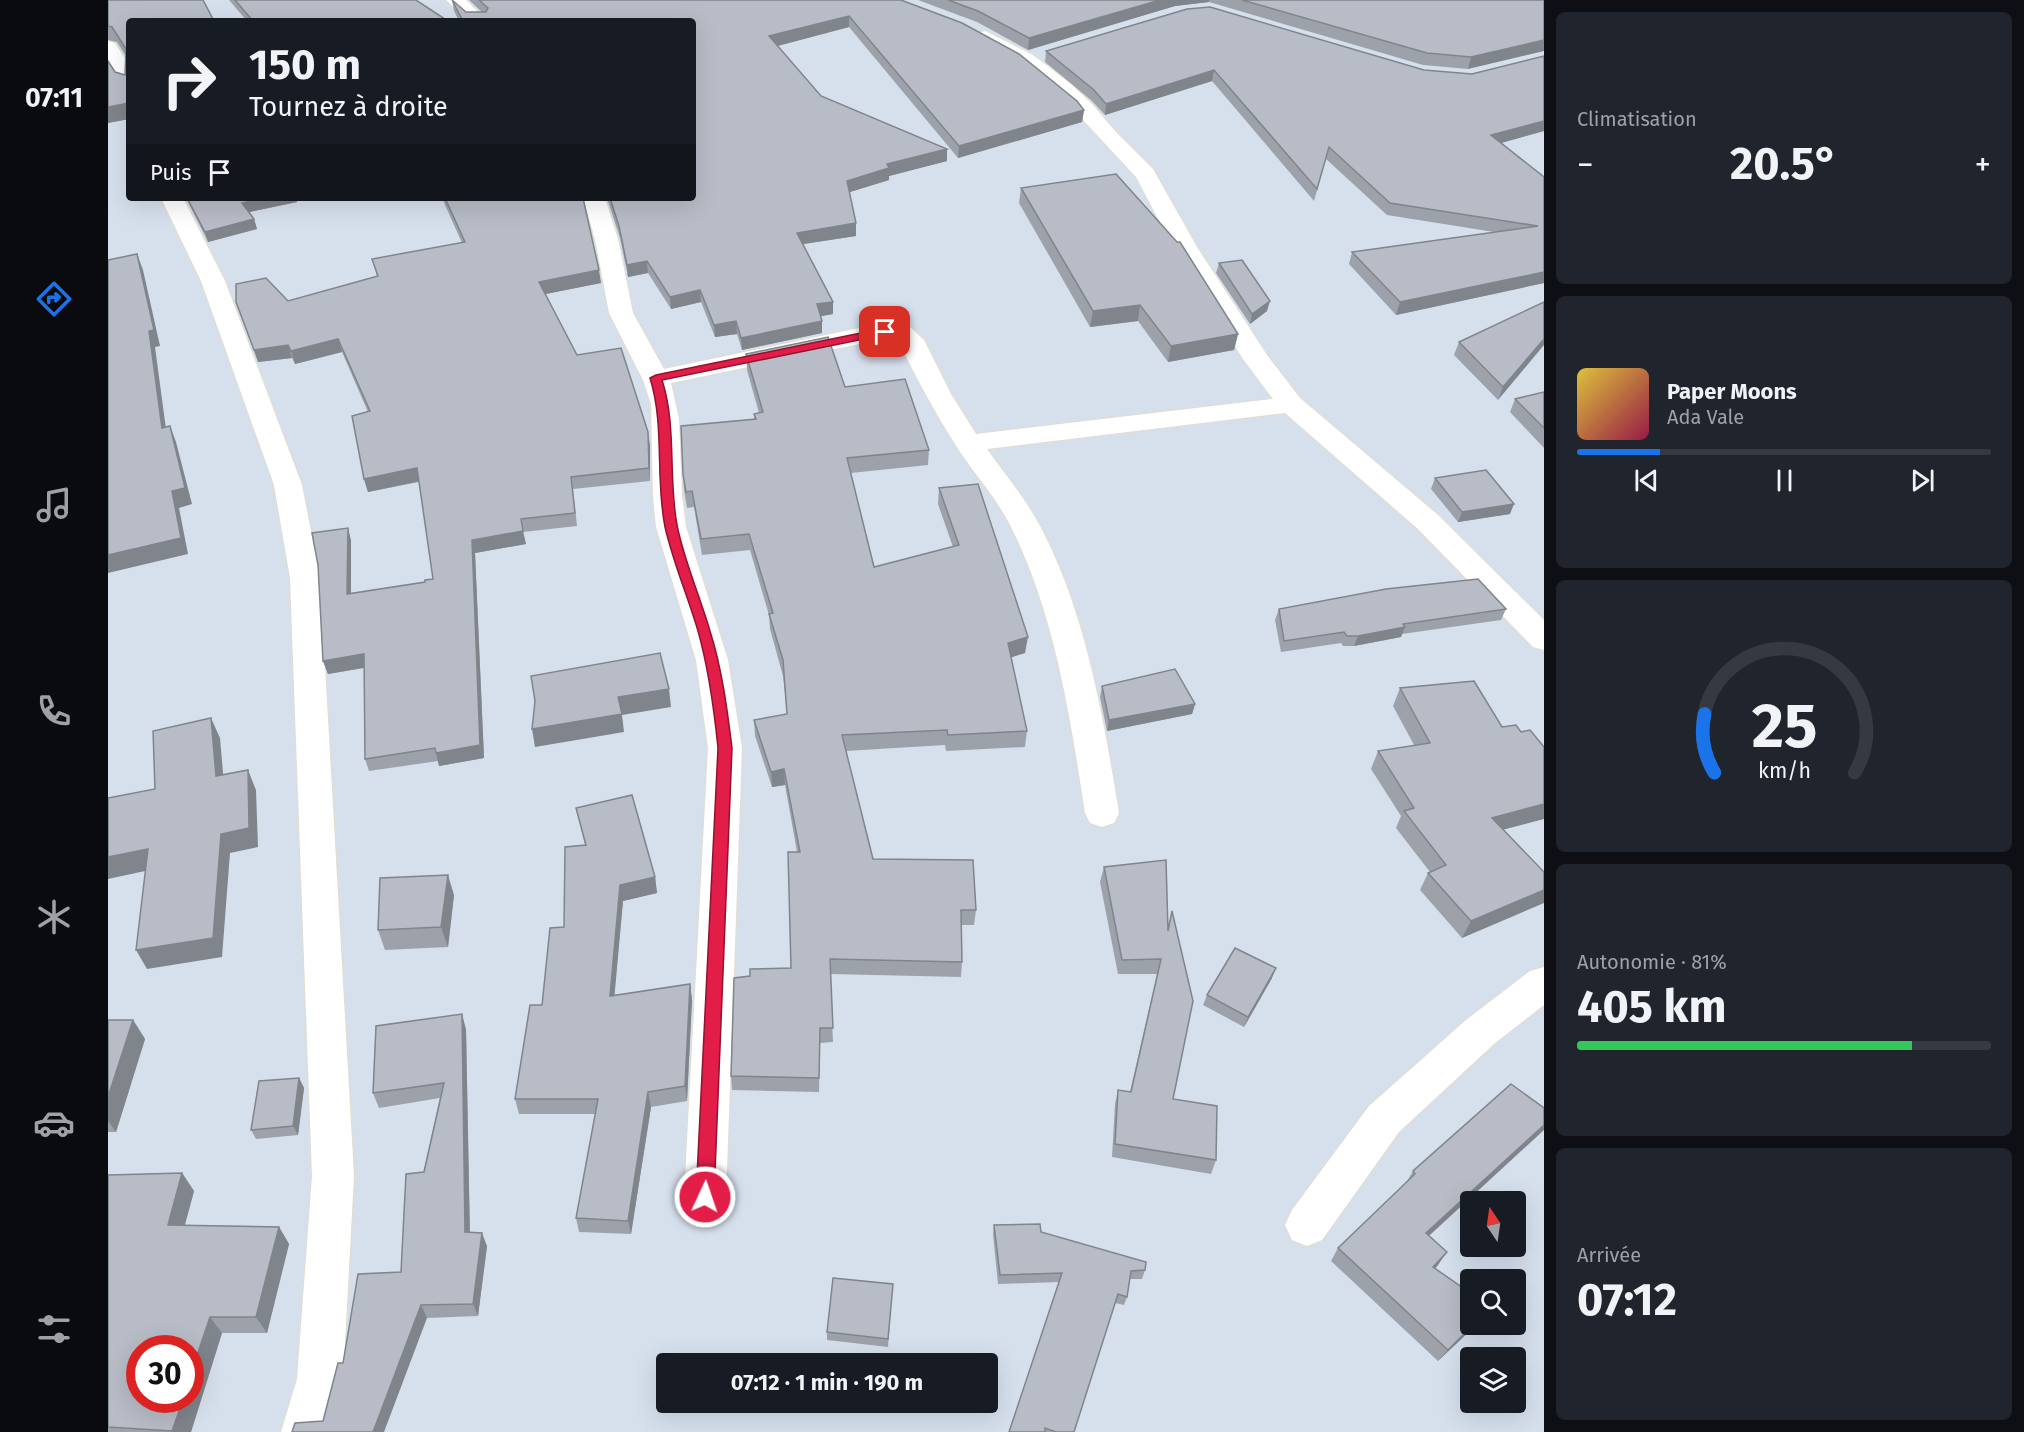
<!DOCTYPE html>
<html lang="fr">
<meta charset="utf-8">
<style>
:root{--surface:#171b24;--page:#20242c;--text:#f1f3f6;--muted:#9ea1a6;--line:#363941;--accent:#1a73e8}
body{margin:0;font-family:"Fira Sans",sans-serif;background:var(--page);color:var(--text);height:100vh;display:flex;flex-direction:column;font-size:22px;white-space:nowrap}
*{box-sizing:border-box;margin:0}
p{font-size:20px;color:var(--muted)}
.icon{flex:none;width:33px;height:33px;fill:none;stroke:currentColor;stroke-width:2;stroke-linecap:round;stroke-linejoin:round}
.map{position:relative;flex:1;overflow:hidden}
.panel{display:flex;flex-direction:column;gap:12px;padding:12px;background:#0d0f14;width:480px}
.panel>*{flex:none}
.top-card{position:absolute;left:18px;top:18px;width:570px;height:183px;border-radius:6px;box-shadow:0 6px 24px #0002;background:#171b24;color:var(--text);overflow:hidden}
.needle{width:39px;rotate:347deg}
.buttons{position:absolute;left:1352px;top:1191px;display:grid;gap:12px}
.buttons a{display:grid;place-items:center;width:66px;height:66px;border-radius:6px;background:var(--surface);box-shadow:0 6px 24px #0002;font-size:30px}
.speed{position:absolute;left:18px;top:1335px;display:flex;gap:12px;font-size:30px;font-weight:700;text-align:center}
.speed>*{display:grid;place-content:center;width:78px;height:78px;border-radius:50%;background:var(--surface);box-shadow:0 6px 24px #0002;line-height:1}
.speed .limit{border:9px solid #d22;background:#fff;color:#111}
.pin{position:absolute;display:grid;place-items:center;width:51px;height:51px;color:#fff;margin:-26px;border-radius:12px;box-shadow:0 3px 9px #0006}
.me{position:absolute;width:66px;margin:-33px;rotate:3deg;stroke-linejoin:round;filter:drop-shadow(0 0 4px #0008)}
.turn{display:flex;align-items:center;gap:21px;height:126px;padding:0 24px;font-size:27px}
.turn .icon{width:78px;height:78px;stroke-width:2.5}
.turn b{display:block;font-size:42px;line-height:51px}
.then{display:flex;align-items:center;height:57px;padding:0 24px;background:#0003;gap:12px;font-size:22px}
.big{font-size:45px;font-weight:700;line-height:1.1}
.panel .tile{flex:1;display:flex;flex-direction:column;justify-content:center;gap:9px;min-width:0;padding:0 21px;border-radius:9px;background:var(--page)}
.panel .dial{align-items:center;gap:0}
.dial svg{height:156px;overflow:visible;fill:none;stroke:var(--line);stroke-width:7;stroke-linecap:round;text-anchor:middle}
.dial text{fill:var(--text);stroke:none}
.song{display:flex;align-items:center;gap:18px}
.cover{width:72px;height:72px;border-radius:9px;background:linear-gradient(135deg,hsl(50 70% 55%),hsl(340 70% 35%))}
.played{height:6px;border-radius:3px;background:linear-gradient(90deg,var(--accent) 20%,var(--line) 20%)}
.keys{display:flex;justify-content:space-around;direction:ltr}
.heat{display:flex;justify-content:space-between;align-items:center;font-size:33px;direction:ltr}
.charge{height:9px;border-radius:4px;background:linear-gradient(90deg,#34c759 81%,var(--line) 0)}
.trip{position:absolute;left:548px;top:1353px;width:342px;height:60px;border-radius:6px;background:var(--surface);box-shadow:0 6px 24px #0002;font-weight:700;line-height:60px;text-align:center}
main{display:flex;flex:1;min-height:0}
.tab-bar{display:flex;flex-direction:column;width:108px;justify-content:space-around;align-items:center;background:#090b0e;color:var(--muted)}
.tab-bar .icon{width:42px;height:42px}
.tab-bar .on{color:var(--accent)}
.tab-bar b{font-size:27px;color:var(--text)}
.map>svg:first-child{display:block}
</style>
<main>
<nav class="tab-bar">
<b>07:11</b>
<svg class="icon on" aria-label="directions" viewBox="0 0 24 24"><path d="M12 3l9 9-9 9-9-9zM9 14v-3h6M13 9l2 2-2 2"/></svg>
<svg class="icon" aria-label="music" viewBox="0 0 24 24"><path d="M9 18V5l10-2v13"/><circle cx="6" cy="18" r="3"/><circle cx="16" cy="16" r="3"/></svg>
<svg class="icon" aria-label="phone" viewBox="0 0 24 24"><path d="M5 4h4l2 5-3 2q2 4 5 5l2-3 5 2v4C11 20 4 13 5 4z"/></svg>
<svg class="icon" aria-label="climate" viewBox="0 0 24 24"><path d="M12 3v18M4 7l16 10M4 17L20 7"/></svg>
<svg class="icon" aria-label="car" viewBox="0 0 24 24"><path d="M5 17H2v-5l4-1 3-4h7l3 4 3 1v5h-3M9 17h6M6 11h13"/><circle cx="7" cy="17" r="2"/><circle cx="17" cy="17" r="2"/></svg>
<svg class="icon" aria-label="filters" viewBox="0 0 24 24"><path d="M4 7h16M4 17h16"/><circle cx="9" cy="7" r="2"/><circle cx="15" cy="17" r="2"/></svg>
</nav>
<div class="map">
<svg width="1436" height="1432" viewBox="0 0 1436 1432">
<rect width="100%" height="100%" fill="#d6e0ec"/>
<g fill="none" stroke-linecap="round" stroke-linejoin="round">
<g stroke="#e2ddcc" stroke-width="2">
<g id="minor">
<path d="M338 0H358L380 21H360Z"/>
<path d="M877 31 925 55 963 84 983 103 1008 132 1045 169 1089 247 1159 355 1192 398 1330 515 1436 620V650L1425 647 1310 529 1177 413 879 449C897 474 916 497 931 524 978 612 995 716 1011 813L1006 823 994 827 982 823 977 813C962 716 947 615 903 527 888 496 864 472 847 444 827 412 808 378 792 344L787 340 756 343 563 383 571 419 574 496 578 527 620 660 634 748 618 1197 612 1211 597 1217 582 1211 576 1197 600 748 588 660 548 527 545 496 543 404 535 380 501 313 487 239 475 198H497L510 239 525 313 556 369 756 327 793 324 802 327 816 340 843 394 868 434 1165 399 1135 359 1065 247 1028 177 949 92 911 63 870 41 867 37 870 33Z"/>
<path d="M0 41 7 43 21 65V88L14 86 0 64Z"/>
<path d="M53 198H75L117 281 194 485 212 578 246 1176 235 1379 221 1432H173L189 1379 204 1176 182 578 166 485 93 281Z"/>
<path d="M1436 967V1005L1386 1044 1291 1132 1214 1240 1199 1246 1184 1240 1177 1225 1184 1210 1261 1106 1358 1020 1422 971Z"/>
</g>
</g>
<use href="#minor" fill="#fff" fill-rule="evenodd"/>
</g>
<g fill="#9da2aa">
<path d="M0 0 21 21V119L0 123V61L7 72 17 75 18 56 9 42 0 40Z"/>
<path d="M121 0H308L340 21H139Z"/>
<path d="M344 0 358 12H374L361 0H793L976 110 974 122 850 158 741 27 669 46 713 96 839 149V161L781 176V180L741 192 748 236 695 244 725 302V314L713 316 714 321V333L634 350 629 334 607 337 593 302 563 309 540 273 520 277 512 238 499 198H585V21H351L346 11Z"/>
<path d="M810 0H1436L1360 69 1315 65 1101 2 1067 6 920 50 869 22Z"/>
<path d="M938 51 1316 70 1364 74 1436 56V131L1393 143 1436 177V283L1288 315 1241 264 1244 252 1386 232 1279 215 1218 159 1206 201 1104 81 997 115 984 101 937 62Z"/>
<path d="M913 188 1069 242 1130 334 1126 350 1060 362 1030 321 982 327 911 203Z"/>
<path d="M78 198H188L189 202 141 212 146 219 149 229 100 242Z"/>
<path d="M334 198H475L493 283 437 294 469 355 542 445V481L465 489 469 526 415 532 418 544 367 553 376 758 331 766 330 761 261 771 257 759 256 668 220 674 215 661 240 528 243 541V594L317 582 325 579 311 482 260 492 256 479 260 412 234 352 187 364 184 358 150 362 128 302 180 301 269 276 264 259 354 243Z"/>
<path d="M1111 263 1159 311 1142 324 1108 273Z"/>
<path d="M1436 302 1390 400 1346 355 1351 342Z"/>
<path d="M638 354 737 387 821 450 820 465 743 473 766 567 845 547 830 504 831 488 917 653 903 657 919 731 917 747 838 751 837 745 738 751 765 859 868 910 866 925H853L854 962 853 977 722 974 725 1042 712 1043 711 1092 624 1090 623 1076 642 976 683 968 689 852 677 785 664 787 647 736 646 720 679 714 675 676 662 629 661 615 642 550 594 555 586 507 579 508 576 490 575 474 646 419V414L651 413 639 370Z"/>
<path d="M1436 392V448L1402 412 1407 399Z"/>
<path d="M1327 478 1402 514 1350 522 1323 489Z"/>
<path d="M1171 609H1398L1393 620 1294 634 1293 637 1246 646H1235L1233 643 1173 652 1167 620Z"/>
<path d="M994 686 1087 704 1084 714 999 731 992 697Z"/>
<path d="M1292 688 1395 830 1436 872 1354 938 1312 890 1320 873 1322 872 1288 828 1293 816 1263 769 1270 751 1306 745 1285 706Z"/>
<path d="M468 808 547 877 549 893 515 901 506 996 582 984 584 1000 579 1101 543 1107 523 1234 471 1232 468 1218 488 1114H411L407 1099 456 927 477 845Z"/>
<path d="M996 867 1060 927 1064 911 1065 1099 1108 1160 1103 1174 1004 1157 1007 1104 1010 1090 1022 1092 1049 974H1010L992 882Z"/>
<path d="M346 895 340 947 277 950 270 930Z"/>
<path d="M1164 978 1136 1027 1095 1005 1099 995Z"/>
<path d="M0 1020H25L37 1039 8 1132H0Z"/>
<path d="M358 1029 362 1232 379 1246 370 1316 319 1318 215 1421 235 1363 293 1272 332 1098 271 1108 265 1093Z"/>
<path d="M191 1078 196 1088 190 1135 148 1139 143 1130Z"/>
<path d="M1403 1084 1321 1236 1330 1265 1327 1269 1362 1324H1369L1330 1361 1223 1261 1230 1248 1298 1183 1305 1171Z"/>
<path d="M74 1173 86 1191 77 1225 171 1227 181 1244 159 1333H114L83 1432H0V1175Z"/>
<path d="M886 1225 933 1232 1037 1270 1034 1279H1022L1019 1297 1016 1305 1007 1303 966 1432H901L951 1282 890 1284 885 1234Z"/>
<path d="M785 1284 780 1347 719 1340V1332Z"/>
</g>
<g fill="#80848b">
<path d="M1052 0H1101V2L1067 6 920 50 921 38Z"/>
<path d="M741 16V27L662 48 661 36Z"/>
<path d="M1436 40V51L1360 69 1363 57Z"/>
<path d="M1106 70 1104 81 997 115 998 104Z"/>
<path d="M21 103V119L0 123V107Z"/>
<path d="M976 110 974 122 850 158 851 146Z"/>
<path d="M1436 121V131L1379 147 1383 135Z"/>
<path d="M839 149V161L781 176V180L739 193V181L779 164Z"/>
<path d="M159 198H188L189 202 137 213 134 203Z"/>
<path d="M146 219 149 229 100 242 97 232Z"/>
<path d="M748 223V236L689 245V233Z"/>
<path d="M29 254 35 270 52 346 47 347 60 444 54 428Z"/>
<path d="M539 261 540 273 520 277 519 265Z"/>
<path d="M491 270 493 283 433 295 431 282Z"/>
<path d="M1436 272V283L1288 315 1292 302Z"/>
<path d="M592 290 593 302 563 309 562 297Z"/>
<path d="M1162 301 1159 311 1142 324 1144 314Z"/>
<path d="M725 302V314L709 317V304Z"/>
<path d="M1032 305 1030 321 982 327 985 311Z"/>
<path d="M628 321 629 334 607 337 606 325Z"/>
<path d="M714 321V333L634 350 633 338Z"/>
<path d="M1130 334 1126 350 1060 362 1063 346Z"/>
<path d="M230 339 234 352 187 364 183 351Z"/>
<path d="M1436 339V345L1390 400 1395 387Z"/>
<path d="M180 345 184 358 150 362 146 350Z"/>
<path d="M62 426 68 442 84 504 71 508 80 554 0 573V555L64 491Z"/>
<path d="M540 432 542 445V481L541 468Z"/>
<path d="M309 468 312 481 260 492 256 479Z"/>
<path d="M1406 504 1402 514 1350 522 1354 512Z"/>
<path d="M240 528 243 541V607L239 594Z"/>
<path d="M415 531 418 544 367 553 376 758 331 766 328 753 364 540Z"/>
<path d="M1297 627 1293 637 1246 646 1250 636Z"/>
<path d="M920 637 917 653 898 659 900 643Z"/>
<path d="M256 654 260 667 220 674 215 661Z"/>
<path d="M561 689 563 707 514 715 516 732 427 747 424 729 510 697Z"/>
<path d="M1087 704 1084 714 999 731 1001 720Z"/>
<path d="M103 718 112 738 117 796 108 776Z"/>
<path d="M676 769 677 785 664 787 663 772Z"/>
<path d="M140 770 148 790 150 847 122 853 114 957 39 969 28 950 113 834Z"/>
<path d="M1436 804V819L1375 835 1384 818Z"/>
<path d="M40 849 51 868 0 879V857Z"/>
<path d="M340 875 346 895 340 947 333 927Z"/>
<path d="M547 877 549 893 515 901 505 1012 502 996 512 885Z"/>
<path d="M1436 890V903L1354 938 1363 921Z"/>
<path d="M1168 968 1164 978 1136 1027 1140 1017Z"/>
<path d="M582 984 584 1000 579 1101 577 1086Z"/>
<path d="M354 1014 358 1029 362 1245 357 1232Z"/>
<path d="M25 1020 37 1039 8 1132 0 1121V1097Z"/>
<path d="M191 1078 196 1088 190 1135 185 1126Z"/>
<path d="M540 1092 543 1107 523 1234 520 1221Z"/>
<path d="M1436 1125V1130L1310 1246 1318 1233Z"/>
<path d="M74 1173 86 1191 72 1242 60 1225Z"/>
<path d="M171 1227 181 1244 159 1333 148 1317Z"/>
<path d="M374 1233 379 1246 370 1316 365 1304Z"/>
<path d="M1339 1252 1330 1265 1316 1280 1325 1267Z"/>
<path d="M313 1305 319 1318 276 1432H265Z"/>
<path d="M102 1317 114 1333 83 1432H65L64 1431 75 1400H82V1376Z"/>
<path d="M1366 1324H1369L1330 1361 1340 1350Z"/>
</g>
<g fill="#b7bcc6" stroke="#80848b" stroke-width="1.5">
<path d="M0 0H95L106 21H21V103L0 107V61L7 72 17 75 18 49 4 27 0 26Z"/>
<path d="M127 0H308L340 21H145Z"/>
<path d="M344 0 358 12H378L380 8 371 0H793L854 23 911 54 969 101 976 110 851 146 741 16 661 36 713 96 839 149 779 164 781 168 739 181 748 223 689 233 725 302 709 304 714 321 633 338 628 321 606 325 592 290 562 297 539 261 519 265 511 226 502 198H585V21H355Z"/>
<path d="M840 0H1052L921 38 870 11Z"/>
<path d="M1134 0H1436V40L1363 57 1319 53Z"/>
<path d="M1102 7 1316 70 1364 74 1436 56V121L1383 135 1436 177V272L1292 302 1244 252 1430 226 1282 203 1221 147 1209 189 1106 70 998 104 986 90 938 51 1079 9Z"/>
<path d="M1008 174 1069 242H1072L1130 334 1063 346 1032 305 985 311 913 188Z"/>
<path d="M79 198H159L134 203 146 219 97 232Z"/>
<path d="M337 198H475L491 270 431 282 469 355 513 348 540 432 541 468 463 477 467 513 413 519 415 531 364 540 372 745 328 753 327 748 257 759 256 654 215 661 210 565 204 533 240 528 239 594 317 582V580L325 579 309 468 256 479 244 416 262 411 230 339 183 351 180 345 146 350 128 302V284L158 278 180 301 270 276 264 259 357 242Z"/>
<path d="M29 254 46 330 41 331 54 428 62 426 77 488 64 491 73 538 0 555V260Z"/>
<path d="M1134 260 1162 301 1144 314 1111 263Z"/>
<path d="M1436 302V339L1395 387 1351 342Z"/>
<path d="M720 337 737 387 797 379 821 450 739 458 766 567 851 545 831 488 870 484 920 637 900 643 919 731 840 735 839 730 734 735 765 859 865 860 868 910H853L854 962 722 959 725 1028H712L711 1078 623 1076 626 978 642 976V969L683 968 680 852H692L676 769 663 772 646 720 679 714 675 660 661 614 665 613 641 534 593 539 584 491 578 492 575 474 573 426 648 419 646 414 655 412 638 354Z"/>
<path d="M1436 392V428L1407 399Z"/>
<path d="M1378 470 1406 504 1354 512 1327 478Z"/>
<path d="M1370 579 1398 609 1295 624 1297 627 1250 636H1239L1236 632 1176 641 1171 609 1278 589Z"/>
<path d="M552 653 561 689 510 697 514 714 424 729 427 701 423 676Z"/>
<path d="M1067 669 1087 704 1001 720 994 686Z"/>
<path d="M1366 681 1394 727 1408 725 1413 732 1422 730 1436 747V804L1384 818 1436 872V890L1363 921 1320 873 1338 865 1296 811 1306 808 1270 751 1322 743 1292 688Z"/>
<path d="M103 718 108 776 140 770 141 828 113 834 105 938 28 950 40 849 0 857V798L47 789 45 731Z"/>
<path d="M524 795 547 877 512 885 502 996 582 984 577 1086 540 1092 520 1221 468 1218 490 1099H407L422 1005H434L442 928 456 927 457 847 478 845 468 808Z"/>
<path d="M1058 860 1060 931 1064 911 1085 1001 1065 1099 1109 1106 1108 1160 1007 1144 1010 1090 1023 1092 1053 959 1014 960 996 867Z"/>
<path d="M340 875 333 927 270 930 272 878Z"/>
<path d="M1127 948 1168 968 1140 1017 1099 995Z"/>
<path d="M354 1014 357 1232 374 1233 365 1304 313 1305 265 1432H184L187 1423 215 1421 230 1363H235L250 1274 293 1272 298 1174 316 1172 336 1083 265 1093 268 1026Z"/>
<path d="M0 1020H25L0 1097Z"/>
<path d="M191 1078 185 1126 143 1130 151 1081Z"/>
<path d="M1403 1084 1436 1108V1125L1318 1233 1339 1252 1325 1267 1362 1293V1324H1366L1340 1350 1230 1248 1307 1174 1305 1171Z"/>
<path d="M74 1173 60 1225 171 1227 148 1317H102L82 1376V1348H32V1400H75L64 1431 0 1427V1175Z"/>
<path d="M932 1224 933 1232 1038 1262 1037 1270 1023 1271 1019 1297 1010 1294 966 1432H948L937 1428V1432H901L954 1273 892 1275 886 1225Z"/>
<path d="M725 1278 785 1284 780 1339 719 1332Z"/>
</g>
<path fill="#e11d48" stroke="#92132f" stroke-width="1.5" d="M777 328 781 329V334L554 380C569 426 560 477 569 525 576 561 592 596 602 631 614 669 619 708 624 748L606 1197 604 1203 597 1206 591 1203 588 1197 610 748C606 708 601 670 590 631 580 597 565 562 557 527 547 477 557 426 542 378L548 375Z"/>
</svg>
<div class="buttons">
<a><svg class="needle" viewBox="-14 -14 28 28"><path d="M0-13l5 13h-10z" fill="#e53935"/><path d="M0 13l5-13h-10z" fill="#9ea1a6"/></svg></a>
<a><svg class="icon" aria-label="search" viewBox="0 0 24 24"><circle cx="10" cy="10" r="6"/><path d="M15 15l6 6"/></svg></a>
<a><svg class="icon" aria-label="layers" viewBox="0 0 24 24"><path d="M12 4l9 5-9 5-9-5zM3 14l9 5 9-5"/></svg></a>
</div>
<div class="speed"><div class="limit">30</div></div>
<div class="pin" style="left:777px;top:332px;background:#d93025"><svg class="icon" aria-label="arrive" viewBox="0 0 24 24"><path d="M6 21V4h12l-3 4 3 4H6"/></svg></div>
<svg class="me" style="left:597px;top:1197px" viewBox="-20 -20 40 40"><circle r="17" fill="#e11d48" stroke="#fff" stroke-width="3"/><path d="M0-11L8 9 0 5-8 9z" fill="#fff"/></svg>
<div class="trip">07:12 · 1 min · 190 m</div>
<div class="top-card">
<div class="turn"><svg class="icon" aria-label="right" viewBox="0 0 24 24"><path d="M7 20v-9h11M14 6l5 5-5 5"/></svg><div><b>150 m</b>Tournez à droite</div></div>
<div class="then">Puis<svg class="icon" aria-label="arrive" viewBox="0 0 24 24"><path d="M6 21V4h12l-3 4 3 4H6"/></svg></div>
</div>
</div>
<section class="panel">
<div class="tile"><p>Climatisation</p>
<div class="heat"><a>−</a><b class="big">20.5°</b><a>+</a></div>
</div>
<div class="tile">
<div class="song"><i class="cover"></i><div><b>Paper Moons</b><p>Ada Vale</p></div></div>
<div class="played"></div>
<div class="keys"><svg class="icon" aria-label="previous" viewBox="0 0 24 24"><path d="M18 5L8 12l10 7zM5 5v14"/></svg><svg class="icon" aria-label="pause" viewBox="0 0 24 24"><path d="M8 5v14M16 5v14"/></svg><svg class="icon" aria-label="next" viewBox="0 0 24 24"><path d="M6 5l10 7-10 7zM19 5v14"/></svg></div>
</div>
<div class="tile dial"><svg viewBox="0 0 100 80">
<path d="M14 69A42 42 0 1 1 86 69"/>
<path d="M14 69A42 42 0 0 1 9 39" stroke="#1a73e8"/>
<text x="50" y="56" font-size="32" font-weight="700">25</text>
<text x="50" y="72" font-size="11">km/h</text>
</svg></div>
<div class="tile"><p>Autonomie · 81%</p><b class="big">405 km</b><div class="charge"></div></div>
<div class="tile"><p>Arrivée</p><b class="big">07:12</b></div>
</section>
</main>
